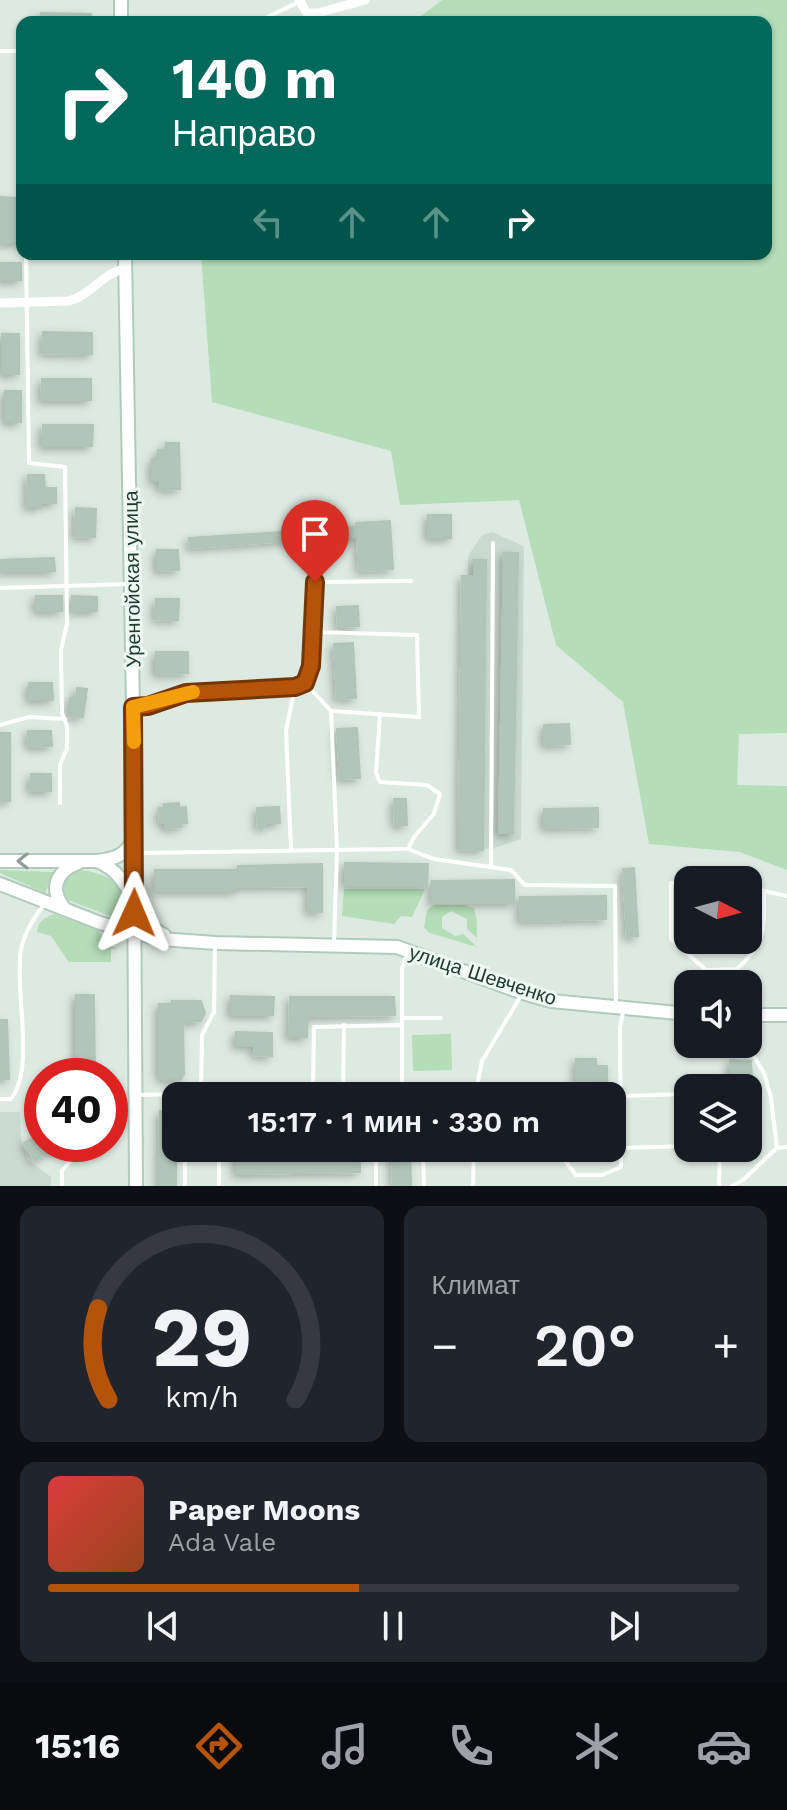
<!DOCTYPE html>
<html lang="ru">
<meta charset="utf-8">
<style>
:root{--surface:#171b24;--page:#20242c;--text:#f1f3f6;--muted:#9ea1a6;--line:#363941;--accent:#b45309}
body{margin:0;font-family:"Work Sans",sans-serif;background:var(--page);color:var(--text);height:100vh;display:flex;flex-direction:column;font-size:30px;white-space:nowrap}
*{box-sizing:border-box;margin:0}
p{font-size:26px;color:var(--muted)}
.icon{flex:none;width:44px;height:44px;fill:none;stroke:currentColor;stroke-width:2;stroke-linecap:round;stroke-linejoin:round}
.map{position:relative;height:1186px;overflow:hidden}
.side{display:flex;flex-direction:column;gap:20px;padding:20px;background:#0d0f14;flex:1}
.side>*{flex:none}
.banner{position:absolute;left:16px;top:16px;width:756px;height:244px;border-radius:16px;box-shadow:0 2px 6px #0004;background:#00695c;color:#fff;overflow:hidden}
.needle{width:52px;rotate:96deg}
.controls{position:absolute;left:674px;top:866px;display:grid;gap:16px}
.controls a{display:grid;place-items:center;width:88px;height:88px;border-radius:16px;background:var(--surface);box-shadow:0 2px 6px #0004;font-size:40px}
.speed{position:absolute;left:24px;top:1058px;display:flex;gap:16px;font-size:40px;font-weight:700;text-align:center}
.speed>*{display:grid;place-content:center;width:104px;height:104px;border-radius:50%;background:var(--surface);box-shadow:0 2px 6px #0004;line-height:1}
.speed .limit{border:12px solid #d22;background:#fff;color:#111}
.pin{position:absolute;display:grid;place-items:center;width:68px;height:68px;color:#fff;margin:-82px -34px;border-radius:50% 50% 50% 0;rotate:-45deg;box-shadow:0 0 8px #0007}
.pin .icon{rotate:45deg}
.me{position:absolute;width:88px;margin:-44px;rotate:1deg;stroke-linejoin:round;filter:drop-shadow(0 0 6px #0008)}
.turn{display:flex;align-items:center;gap:28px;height:168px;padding:0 24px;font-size:36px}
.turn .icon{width:104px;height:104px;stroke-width:2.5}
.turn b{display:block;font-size:56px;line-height:68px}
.lanes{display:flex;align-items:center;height:76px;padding:0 24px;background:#0003;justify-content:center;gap:40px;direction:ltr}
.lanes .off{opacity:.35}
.big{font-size:60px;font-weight:600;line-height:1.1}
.side .tile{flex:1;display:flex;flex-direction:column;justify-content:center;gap:12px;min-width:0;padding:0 28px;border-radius:16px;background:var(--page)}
.side .dial{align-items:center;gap:0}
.dial svg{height:208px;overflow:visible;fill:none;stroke:var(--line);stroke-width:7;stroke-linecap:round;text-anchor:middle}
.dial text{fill:var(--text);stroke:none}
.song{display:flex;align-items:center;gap:24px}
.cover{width:96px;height:96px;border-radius:12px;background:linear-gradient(135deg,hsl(0 70% 55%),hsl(20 70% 35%))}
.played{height:8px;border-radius:4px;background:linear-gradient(90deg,var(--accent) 45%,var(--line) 45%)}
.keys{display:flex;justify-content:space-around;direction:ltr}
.heat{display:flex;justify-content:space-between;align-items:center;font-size:44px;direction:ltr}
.side .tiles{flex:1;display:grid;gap:20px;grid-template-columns:1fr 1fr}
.tile:last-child{grid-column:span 2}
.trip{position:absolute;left:162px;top:1082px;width:464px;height:80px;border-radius:16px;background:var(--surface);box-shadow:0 2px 6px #0004;font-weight:600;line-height:80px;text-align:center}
.dock{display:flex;height:128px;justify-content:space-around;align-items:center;background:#090b0e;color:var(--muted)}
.dock .icon{width:56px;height:56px}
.dock .current{color:var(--accent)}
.dock b{font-size:36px;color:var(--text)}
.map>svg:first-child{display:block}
</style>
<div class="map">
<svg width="787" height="1186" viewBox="0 0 787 1186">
<defs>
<filter id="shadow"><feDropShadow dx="-3.5" dy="3.5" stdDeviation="4" flood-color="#0004"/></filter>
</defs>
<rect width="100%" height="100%" fill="#ddeae2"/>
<g fill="#cbdad1">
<path d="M492 532 524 546 521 839 492 849 465 848 468 556 482 535Z"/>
<path d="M0 1112H20L21 1138 28 1160 51 1177V1186H0Z"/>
</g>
<g fill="#b4ddb8">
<path d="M442 0H787V733L739 734 737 785 787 786V870L740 852 649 844 623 702 556 645 519 500 400 505 391 451 212 402 201 254H766V22H413Z"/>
<path d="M0 870 54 872 45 893 0 873Z"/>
<path d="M79 870C101 871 141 888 122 915L110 916 68 900 63 890 65 881Z"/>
<path d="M344 889H425L412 917 401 916 394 924 342 916Z"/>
<path d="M434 905H465L474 908 477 921V938L467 929V919L451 911 442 917V928L455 936 463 934 477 947 430 933 424 928 427 910Z"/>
<path d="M54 914 99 931 105 945 118 948 111 949V962H69L51 936 37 932C38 921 44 918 54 914Z"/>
<path d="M451 1034 452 1070 413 1071 412 1035Z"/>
</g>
<g fill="#b3c5ba" stroke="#b0c4b8" stroke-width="2" filter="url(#shadow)">
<path d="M41 13 91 14V22H40Z"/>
<path d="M0 197 18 198V229H22L21 243H0Z"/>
<rect x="0" y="263" width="21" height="17"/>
<path d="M43 332 92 333V354L42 353Z"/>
<rect x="2" y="334" width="17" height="40"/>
<path d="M42 379H91V400H41Z"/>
<rect x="5" y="391" width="16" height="31"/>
<path d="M43 425H93L92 446H42Z"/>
<path d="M166 443H179L180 489 161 490 160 481H152V459H158V450H166Z"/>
<path d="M28 475H44L45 488H56V503H41V507H27Z"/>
<path d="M76 508 96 509 95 537 75 536Z"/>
<rect x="428" y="515" width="23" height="23"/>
<path d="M390 521 393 569 359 571 357 536 190 548 189 538 357 527 356 523Z"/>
<path d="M157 550H178L179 570 157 571Z"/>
<path d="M504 553H518L513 833H499Z"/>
<path d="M54 558 55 571H0V560Z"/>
<path d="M474 560H486L483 850 459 849 462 576H474Z"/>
<rect x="36" y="596" width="26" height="15"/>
<path d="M72 596 97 597V611H72Z"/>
<path d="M156 599H179L178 620 155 619Z"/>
<path d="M358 606 359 626 338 627 337 607Z"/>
<path d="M353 643 356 698 337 699 334 644Z"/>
<path d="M156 652H188V673L156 674Z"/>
<path d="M29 683H52L53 700H29Z"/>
<path d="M77 688 87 689 83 717 70 716V698H76Z"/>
<path d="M569 724 570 744 544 745V725Z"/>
<path d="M357 728 360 778 340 779 337 729Z"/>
<path d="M28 731H51L52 746 29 747Z"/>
<rect x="0" y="733" width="10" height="68"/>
<path d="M31 774H51V791H30Z"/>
<path d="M394 799H406L407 825H395Z"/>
<path d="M179 803V808L186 807 187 823H181V827L165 828V823H160L159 808H164V804Z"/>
<path d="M279 807 280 823H266V827L258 828 257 808Z"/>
<path d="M598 808V827L544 828V809Z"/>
<path d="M345 863 428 864 427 886H345Z"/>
<path d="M322 864V912H308L309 886 236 887V891H155V870H238V866Z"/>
<path d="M634 868 638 936 627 937 623 869Z"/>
<path d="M514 880V903H432V881Z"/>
<path d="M606 896V919L520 921V897Z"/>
<path d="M76 995H94L95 1076H76Z"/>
<path d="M231 996 274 997 273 1015H231Z"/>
<path d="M290 997H394L395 1015 308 1016 307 1037H289Z"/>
<path d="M172 1001H201L205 1013 201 1021 183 1022 184 1074 180 1080H165L159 1075V1004H172Z"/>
<path d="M0 1020H7L9 1079 0 1080Z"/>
<path d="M236 1032 272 1033V1056L254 1055 255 1046H236Z"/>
<path d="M576 1059H596V1066H607V1081H597V1085H576Z"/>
<path d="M730 1060 751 1061 752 1082 730 1081Z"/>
<path d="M160 1111H176V1186H159Z"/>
<path d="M42 1133V1144H63L35 1161 24 1143Z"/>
<path d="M392 1148H410L411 1186H393Z"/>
<path d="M236 1153H360V1172L236 1174Z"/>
</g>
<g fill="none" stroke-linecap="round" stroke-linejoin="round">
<g stroke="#b0cbbc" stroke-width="16">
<g id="secondary">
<path d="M121 22V0"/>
<path d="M125 254 133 707 136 1186"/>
<path d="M0 861H97C137 877 129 919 164 935"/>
<path d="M97 861C114 859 126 856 133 839"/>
<path d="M0 884 100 923 160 939 216 943 397 947 523 993 551 1001 688 1014"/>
<path d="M65 909C49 890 55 872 78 863"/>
<path d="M748 1015H787"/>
</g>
</g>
<g stroke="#fff" stroke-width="4">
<path d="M257 22 299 2"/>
<path d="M0 51H22"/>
<path d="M26 254 29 463 65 467 67 624 61 650 62 713 67 726V748L60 765V803"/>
<path d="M0 588 129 584"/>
<path d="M313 632 417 635 419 717 331 711"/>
<path d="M305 683 331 711 337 850 334 942"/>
<path d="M136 707 186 693 295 687 305 683 311 666 315 582 411 581"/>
<path d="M380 714 376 773 380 782 427 785 440 794 434 814 414 837 408 849"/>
<path d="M0 725 29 717 65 719"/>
<path d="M291 850 286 731 295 687"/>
<path d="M138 853 397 849H408L434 859 511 870 525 885 615 886 616 1007"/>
<path d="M491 866 493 543"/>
<path d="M688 882 671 883V939L706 970 737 969C767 941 764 931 764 891"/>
<path d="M748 884 764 891 787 896"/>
<path d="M402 1018H441"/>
<path d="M313 1088 314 1027 402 1025"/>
<path d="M402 1088V968L408 952"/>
<path d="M201 1092 202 1035 214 1012 215 945"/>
<path d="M140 1095 185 1094 221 1089"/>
<path d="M221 1096V1089L448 1088 456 1096"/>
<path d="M343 1096 344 1025"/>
<path d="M475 1096 482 1061 522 994"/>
<path d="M620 1096 688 1094"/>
<path d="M0 1099H11C36 1067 14 992 21 950 24 933 33 919 43 906"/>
<path d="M219 1148V1186"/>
<path d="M423 1148 424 1186"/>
<path d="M620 1148 688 1146"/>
<path d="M702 1148 720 1151"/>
<path d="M777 1148 787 1147"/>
<path d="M474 1150 556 1149 576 1175H602L621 1167 620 1028 623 1012"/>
<path d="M62 1186V1171L81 1148"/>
<path d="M185 1186V1148"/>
<path d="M376 1186V1148"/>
<path d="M473 1186 474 1148"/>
<path d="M719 1186 720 1148"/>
<path d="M732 1186 743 1180 777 1148 771 1097 764 1073 752 1053 750 1018"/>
</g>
<g stroke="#fff" stroke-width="9">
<path d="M299 0 307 13H318L365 0"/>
<path d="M0 303 69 301C93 294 102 273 125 269"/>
</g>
<use href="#secondary" stroke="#fff" stroke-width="12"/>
</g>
<defs><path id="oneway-chevron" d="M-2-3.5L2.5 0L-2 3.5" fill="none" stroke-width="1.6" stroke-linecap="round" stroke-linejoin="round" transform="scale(2)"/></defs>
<use stroke="#8e9d96" href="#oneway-chevron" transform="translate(23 861) rotate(-180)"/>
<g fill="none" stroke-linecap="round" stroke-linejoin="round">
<g stroke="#753606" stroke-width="20">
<path id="route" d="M134 913 133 707 148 706 186 693 295 687 305 683 311 666 315 582"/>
</g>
<use href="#route" stroke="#b45309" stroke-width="14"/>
<path stroke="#f59e0b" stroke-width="14" d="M134 742 133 707 193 692"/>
</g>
<g text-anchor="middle" stroke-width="6" stroke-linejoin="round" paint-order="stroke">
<g font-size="20" fill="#1e3b2e" stroke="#eef7f1">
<text transform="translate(132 579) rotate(-91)" y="7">Уренгойская улица</text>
<text transform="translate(483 975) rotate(18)" y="7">улица Шевченко</text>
</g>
</g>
</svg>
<div class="controls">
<a><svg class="needle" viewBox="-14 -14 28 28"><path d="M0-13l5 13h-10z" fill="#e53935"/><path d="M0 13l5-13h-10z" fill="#9ea1a6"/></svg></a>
<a><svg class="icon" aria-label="sound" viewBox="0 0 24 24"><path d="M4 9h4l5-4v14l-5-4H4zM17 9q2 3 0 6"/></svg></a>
<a><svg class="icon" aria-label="layers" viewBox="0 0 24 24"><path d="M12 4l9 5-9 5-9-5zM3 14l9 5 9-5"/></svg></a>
</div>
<div class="speed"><div class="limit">40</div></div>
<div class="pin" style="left:315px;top:582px;background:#d93025"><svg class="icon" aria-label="arrive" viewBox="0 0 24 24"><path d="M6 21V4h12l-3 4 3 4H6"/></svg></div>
<svg class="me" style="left:134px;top:913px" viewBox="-20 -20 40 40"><path d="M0-17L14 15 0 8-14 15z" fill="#b45309" stroke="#fff" stroke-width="4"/></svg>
<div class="trip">15:17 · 1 мин · 330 m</div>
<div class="banner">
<div class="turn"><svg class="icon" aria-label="right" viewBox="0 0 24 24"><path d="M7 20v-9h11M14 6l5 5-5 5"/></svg><div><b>140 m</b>Направо</div></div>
<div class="lanes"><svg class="icon off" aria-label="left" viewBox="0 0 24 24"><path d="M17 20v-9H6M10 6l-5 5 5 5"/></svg><svg class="icon off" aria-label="ahead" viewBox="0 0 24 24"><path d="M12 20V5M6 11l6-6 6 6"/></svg><svg class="icon off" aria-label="ahead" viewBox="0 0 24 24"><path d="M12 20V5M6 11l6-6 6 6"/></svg><svg class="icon" aria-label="right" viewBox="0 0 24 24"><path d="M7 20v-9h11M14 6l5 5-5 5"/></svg></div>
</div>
</div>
<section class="side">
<div class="tiles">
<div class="tile dial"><svg viewBox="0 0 100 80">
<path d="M14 69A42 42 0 1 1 86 69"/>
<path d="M14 69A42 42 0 0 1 10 34" stroke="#b45309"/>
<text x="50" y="56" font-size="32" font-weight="700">29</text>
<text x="50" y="72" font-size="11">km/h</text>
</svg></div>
<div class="tile"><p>Климат</p>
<div class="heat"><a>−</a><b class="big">20°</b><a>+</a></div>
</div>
<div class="tile">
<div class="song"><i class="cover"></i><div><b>Paper Moons</b><p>Ada Vale</p></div></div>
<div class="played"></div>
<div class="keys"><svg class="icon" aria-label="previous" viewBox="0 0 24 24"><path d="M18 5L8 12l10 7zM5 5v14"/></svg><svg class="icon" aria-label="pause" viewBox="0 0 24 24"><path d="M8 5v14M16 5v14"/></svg><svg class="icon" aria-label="next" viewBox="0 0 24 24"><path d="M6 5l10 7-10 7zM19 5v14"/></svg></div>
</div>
</div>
</section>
<nav class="dock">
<b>15:16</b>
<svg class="icon current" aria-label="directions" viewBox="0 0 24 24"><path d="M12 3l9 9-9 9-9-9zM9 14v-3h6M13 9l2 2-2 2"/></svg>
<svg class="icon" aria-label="music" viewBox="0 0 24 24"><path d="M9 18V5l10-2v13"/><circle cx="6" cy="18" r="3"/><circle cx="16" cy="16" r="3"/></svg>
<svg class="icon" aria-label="phone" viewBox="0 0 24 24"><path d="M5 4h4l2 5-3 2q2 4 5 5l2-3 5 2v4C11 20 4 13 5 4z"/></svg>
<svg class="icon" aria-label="climate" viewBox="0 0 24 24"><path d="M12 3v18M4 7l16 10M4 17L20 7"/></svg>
<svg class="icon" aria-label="car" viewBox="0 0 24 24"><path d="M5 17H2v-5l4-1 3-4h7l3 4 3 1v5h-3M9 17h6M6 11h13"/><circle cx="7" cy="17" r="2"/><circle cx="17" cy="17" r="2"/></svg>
</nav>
